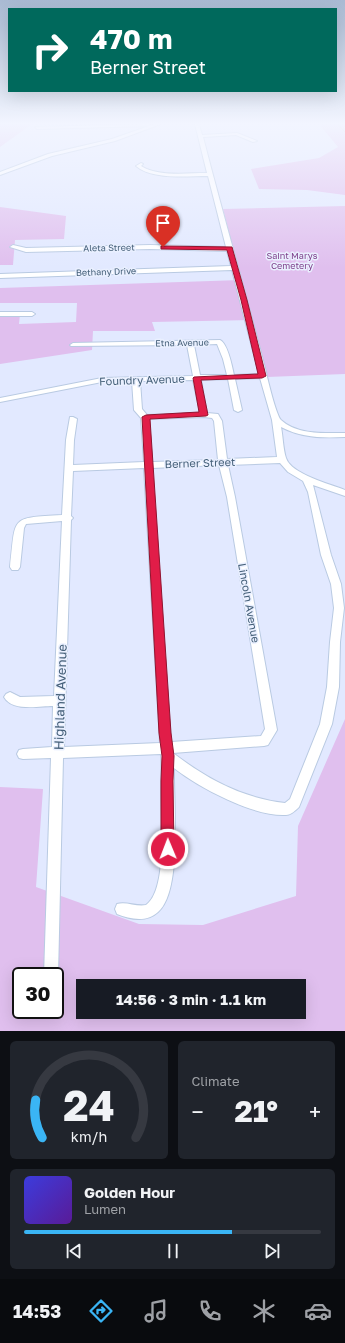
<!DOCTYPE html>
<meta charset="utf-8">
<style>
:root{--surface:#171b24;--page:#20242c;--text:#f1f3f6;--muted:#9ea1a6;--line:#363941;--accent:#3ab5f5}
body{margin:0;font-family:"Golos Text",sans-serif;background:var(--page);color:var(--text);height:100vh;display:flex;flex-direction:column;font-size:15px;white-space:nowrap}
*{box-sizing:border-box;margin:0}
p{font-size:13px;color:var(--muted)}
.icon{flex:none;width:22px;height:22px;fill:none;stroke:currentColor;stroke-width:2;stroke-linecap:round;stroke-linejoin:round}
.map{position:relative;height:1031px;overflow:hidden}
.drawer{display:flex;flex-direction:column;gap:10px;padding:10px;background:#0d0f14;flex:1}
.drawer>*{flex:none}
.hud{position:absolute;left:8px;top:8px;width:329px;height:84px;border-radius:0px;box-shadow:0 4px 16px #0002;background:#00695c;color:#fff;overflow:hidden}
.speed{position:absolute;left:12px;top:967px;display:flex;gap:8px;font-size:20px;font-weight:700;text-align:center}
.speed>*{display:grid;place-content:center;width:52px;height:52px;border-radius:50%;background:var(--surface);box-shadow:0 4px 16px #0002;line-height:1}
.speed .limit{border:2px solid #111;border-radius:6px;background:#fff;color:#111}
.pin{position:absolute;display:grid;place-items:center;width:34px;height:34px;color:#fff;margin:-41px -17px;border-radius:50% 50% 50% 0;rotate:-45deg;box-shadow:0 0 4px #0007}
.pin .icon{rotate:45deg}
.me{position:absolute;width:44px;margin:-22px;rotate:359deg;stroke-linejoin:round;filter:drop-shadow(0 0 3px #0008)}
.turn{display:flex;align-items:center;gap:14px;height:84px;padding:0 16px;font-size:18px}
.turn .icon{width:52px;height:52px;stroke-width:2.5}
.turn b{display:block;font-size:28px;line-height:34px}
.big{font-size:30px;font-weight:700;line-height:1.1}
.drawer .widget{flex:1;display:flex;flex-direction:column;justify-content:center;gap:6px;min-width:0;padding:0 14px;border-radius:6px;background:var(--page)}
.drawer .dial{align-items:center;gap:0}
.dial svg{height:104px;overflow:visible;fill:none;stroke:var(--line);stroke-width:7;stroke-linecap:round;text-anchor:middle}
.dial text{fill:var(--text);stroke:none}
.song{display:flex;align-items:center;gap:12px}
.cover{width:48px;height:48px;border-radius:6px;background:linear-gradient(135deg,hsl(240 70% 55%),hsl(270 70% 35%))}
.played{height:4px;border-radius:2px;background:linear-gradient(90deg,var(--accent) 70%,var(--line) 70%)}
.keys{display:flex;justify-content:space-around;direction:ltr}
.heat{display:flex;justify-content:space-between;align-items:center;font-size:22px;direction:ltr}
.drawer .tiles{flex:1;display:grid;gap:10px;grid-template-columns:1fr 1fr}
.widget:last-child{grid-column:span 2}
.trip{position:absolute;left:76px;top:979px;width:230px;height:40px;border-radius:0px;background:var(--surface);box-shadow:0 4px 16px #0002;font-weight:700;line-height:40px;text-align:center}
.tab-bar{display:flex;height:64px;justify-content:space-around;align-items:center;background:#090b0e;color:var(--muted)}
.tab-bar .icon{width:28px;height:28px}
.tab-bar .selected{color:var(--accent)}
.tab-bar b{font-size:18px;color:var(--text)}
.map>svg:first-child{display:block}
</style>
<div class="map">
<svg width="345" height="1031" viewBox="0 0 345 1031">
<rect width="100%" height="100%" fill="#e2e9ff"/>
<g fill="#e0bfee" fill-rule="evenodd">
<path d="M0 124H32L0 147Z"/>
<path d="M319 124H345V195L307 190 259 189 251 169 319 158 338 147Z"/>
<path d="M345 206V374L267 377 252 320 152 322 155 331H93L92 350 0 364V314H20L19 324 76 322 77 303H0V288L241 280 223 209Z"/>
<path d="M0 207 66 216 64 239 15 240 13 265H0Z"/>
<path d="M345 719V1031H0V787L43 789 36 887 139 924 203 925 296 896 298 826ZM21 976H55V1010H21ZM83 986H299V1012H83Z"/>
</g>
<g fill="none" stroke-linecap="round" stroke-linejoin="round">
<path stroke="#ddac99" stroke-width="1" d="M339 126 345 132"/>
<g stroke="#b9cae2" stroke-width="2">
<g id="minor">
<path d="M147 124H150V126L156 124H161L115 141 52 156 0 175V172L48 154 112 139 149 126 37 129 35 127Z"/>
<path d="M195 124H199L202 135 237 133 257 141 253 142 236 135 203 137C223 215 245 290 265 368 267 377 276 415 281 420 297 435 324 433 345 433V437C322 438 302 438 281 427 283 437 283 449 286 458 291 474 330 484 345 490V496L313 485 331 555 341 584 344 608 340 642 339 687 332 724 299 807C296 810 291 815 286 815 254 817 198 787 174 768 173 801 183 890 158 912 146 923 130 919 117 914L115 909 117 904C126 901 136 907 146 905 168 890 161 816 161 791 161 778 162 766 161 754L63 758 58 976 55 982V976H44L51 758 23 759 19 758 17 754 19 750 23 749 52 747 53 706C40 706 12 712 4 697L6 694 10 692 20 697 54 696 62 521 26 524 24 528 20 567 18 570H12L10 567C16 516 9 518 62 515L66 440 70 417H73L77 419 74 440 73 465 144 462 141 418 134 410 132 381 102 382 0 402V398L102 378 193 376 187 345 71 346 70 345 73 343 220 340C228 344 232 366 234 375L259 374 232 270 0 278V274L231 266 227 251 150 249 26 252 10 247 13 245 26 248 150 245 226 247 208 176C187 176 152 180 136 166L141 163 143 164 141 166C159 177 187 173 207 173ZM217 344 223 359 227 375H200L194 345ZM260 378 272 420 277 457 227 459 222 421 218 414 207 413 201 380 228 379 234 410 238 412 242 410 235 379ZM193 380 200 413 147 415 142 409 140 381ZM204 417 212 418 214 421 218 460 152 462 149 419ZM280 463 288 472 303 481 308 492 321 555 331 584 334 608 330 642 327 687 320 724 290 799 285 803C242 798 207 779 173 753L264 746 268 745 277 730 235 497 228 465ZM219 465 227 497 265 729 261 736 171 742 152 468ZM144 468 160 743 64 747 71 520 73 518 71 516 73 471Z"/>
<path d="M0 312H32L35 314 32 316H0Z"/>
</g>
</g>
<use href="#minor" fill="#fff" fill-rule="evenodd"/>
</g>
<linearGradient id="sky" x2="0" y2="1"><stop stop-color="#a9bad3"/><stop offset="0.46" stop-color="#f2f5ff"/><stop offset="1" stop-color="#f2f5ff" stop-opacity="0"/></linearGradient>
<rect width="345" height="268" fill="url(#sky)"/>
<path fill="#e11d48" stroke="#92132f" d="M161 246 232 247 247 300 266 376 262 378 201 380 208 415 206 416 150 419 171 733 174 756 173 781 174 849 172 854 168 856 163 854 161 849V781L162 756 159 733 142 417 146 415 199 412 193 378 194 377 258 374 241 300 227 250 163 249H161Z"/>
<g text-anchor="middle" stroke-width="3" stroke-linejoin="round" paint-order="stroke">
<g font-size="9" fill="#456079" stroke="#eaf0ff">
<text transform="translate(109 248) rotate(-1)" y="3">Aleta Street</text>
<text transform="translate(106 272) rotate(-2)" y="3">Bethany Drive</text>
<text transform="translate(182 343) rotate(-1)" y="3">Etna Avenue</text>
</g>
<g font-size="9" fill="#7f418c" stroke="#eaf0ff">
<text x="292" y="259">Saint Marys<tspan x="292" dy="10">Cemetery</tspan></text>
</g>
<g font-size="11" fill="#456079" stroke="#eaf0ff">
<text transform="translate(142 380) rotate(-2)" y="4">Foundry Avenue</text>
<text transform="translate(200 463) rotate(-2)" y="4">Berner Street</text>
<text transform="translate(249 603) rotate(80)" y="4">Lincoln Avenue</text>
</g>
<g font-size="13" fill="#456079" stroke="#eaf0ff">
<text transform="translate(60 697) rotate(-88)" y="5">Highland Avenue</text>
</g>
</g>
</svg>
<div class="speed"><div class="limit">30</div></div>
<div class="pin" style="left:163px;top:247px;background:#d93025"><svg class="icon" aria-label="arrive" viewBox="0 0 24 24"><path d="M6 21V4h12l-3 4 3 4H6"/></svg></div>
<svg class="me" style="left:168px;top:849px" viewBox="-20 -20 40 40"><circle r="17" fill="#e11d48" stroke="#fff" stroke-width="3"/><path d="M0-11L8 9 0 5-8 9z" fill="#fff"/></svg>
<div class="trip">14:56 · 3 min · 1.1 km</div>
<div class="hud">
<div class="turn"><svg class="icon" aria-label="right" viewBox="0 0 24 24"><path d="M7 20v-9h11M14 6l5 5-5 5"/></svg><div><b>470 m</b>Berner Street</div></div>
</div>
</div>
<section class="drawer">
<div class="tiles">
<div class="widget dial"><svg viewBox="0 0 100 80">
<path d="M14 69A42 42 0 1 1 86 69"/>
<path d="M14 69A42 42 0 0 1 9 40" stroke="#3ab5f5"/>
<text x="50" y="56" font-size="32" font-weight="700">24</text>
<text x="50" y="72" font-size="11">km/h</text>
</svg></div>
<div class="widget"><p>Climate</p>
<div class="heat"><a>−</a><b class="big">21°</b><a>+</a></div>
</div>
<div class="widget">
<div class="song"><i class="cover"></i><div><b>Golden Hour</b><p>Lumen</p></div></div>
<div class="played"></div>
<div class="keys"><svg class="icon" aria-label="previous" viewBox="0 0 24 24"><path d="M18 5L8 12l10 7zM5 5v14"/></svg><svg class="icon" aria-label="pause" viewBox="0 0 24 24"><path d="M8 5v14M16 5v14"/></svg><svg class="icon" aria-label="next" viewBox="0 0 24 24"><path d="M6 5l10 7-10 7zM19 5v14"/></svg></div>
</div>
</div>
</section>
<nav class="tab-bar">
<b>14:53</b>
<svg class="icon selected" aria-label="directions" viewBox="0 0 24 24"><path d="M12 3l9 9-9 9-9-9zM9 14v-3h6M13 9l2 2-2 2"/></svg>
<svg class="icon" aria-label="music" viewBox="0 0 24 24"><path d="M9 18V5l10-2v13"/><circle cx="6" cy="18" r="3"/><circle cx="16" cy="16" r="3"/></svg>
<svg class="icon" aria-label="phone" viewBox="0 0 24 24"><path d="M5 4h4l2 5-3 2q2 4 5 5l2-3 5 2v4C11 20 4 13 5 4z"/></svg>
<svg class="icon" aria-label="climate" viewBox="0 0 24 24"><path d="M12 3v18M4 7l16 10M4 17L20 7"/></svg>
<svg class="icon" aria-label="car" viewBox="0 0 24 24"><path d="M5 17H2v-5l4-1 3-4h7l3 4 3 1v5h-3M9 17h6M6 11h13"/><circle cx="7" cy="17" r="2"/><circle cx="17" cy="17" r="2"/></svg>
</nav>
